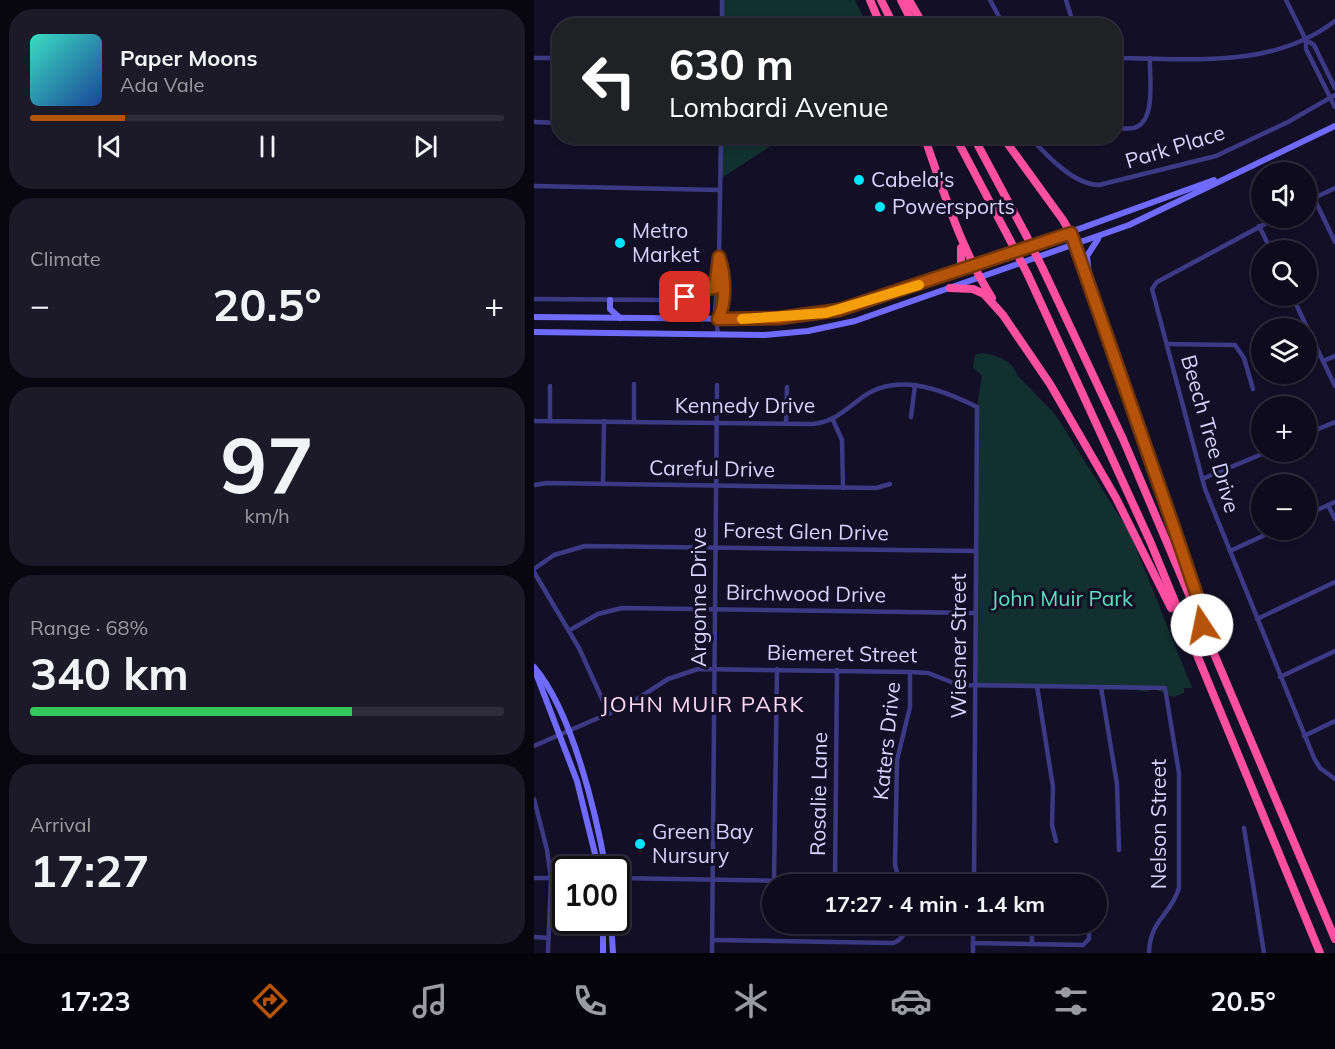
<!DOCTYPE html>
<meta charset="utf-8">
<style>
:root{--surface:#0e0b1c;--page:#1c1929;--text:#f1f3f6;--muted:#9b9ba3;--line:#2e2b3b;--accent:#b45309}
body{margin:0;font-family:Mulish,sans-serif;background:var(--page);color:var(--text);height:100vh;display:flex;flex-direction:column;font-size:22px;white-space:nowrap}
*{box-sizing:border-box;margin:0}
p{font-size:20px;color:var(--muted)}
.icon{flex:none;width:33px;height:33px;fill:none;stroke:currentColor;stroke-width:2;stroke-linecap:round;stroke-linejoin:round}
.map{position:relative;flex:1;overflow:hidden}
.side{display:flex;flex-direction:column;gap:9px;padding:9px;background:#08060f;width:534px}
.side>*{flex:none}
.guide{position:absolute;left:18px;top:18px;width:570px;height:126px;border-radius:24px;box-shadow:0 3px 9px #0003,0 0 0 2px var(--line);background:#202124;color:#fff;overflow:hidden}
.buttons{position:absolute;left:717px;top:162px;display:grid;gap:12px}
.buttons a{display:grid;place-items:center;width:66px;height:66px;border-radius:50%;background:var(--surface);box-shadow:0 3px 9px #0003,0 0 0 2px var(--line);font-size:30px}
.speed{position:absolute;left:18px;top:856px;display:flex;gap:12px;font-size:30px;font-weight:700;text-align:center}
.speed>*{display:grid;place-content:center;width:78px;height:78px;border-radius:50%;background:var(--surface);box-shadow:0 3px 9px #0003,0 0 0 2px var(--line);line-height:1}
.speed .limit{border:3px solid #111;border-radius:9px;background:#fff;color:#111}
.pin{position:absolute;display:grid;place-items:center;width:51px;height:51px;color:#fff;margin:-26px;border-radius:12px;box-shadow:0 3px 9px #0006}
.me{position:absolute;width:66px;margin:-33px;rotate:349deg;stroke-linejoin:round;filter:drop-shadow(0 0 4px #0008)}
.turn{display:flex;align-items:center;gap:21px;height:126px;padding:0 18px;font-size:27px}
.turn .icon{width:78px;height:78px;stroke-width:2.5}
.turn b{display:block;font-size:42px;line-height:51px}
.big{font-size:45px;font-weight:700;line-height:1.1}
.side .widget{flex:1;display:flex;flex-direction:column;justify-content:center;gap:9px;min-width:0;padding:0 21px;border-radius:24px;background:var(--page)}
.side .dial{align-items:center;gap:0}
.dial b{font-size:78px;line-height:1}
.song{display:flex;align-items:center;gap:18px}
.cover{width:72px;height:72px;border-radius:9px;background:linear-gradient(135deg,hsl(170 70% 55%),hsl(220 70% 35%))}
.played{height:6px;border-radius:3px;background:linear-gradient(90deg,var(--accent) 20%,var(--line) 20%)}
.keys{display:flex;justify-content:space-around;direction:ltr}
.heat{display:flex;justify-content:space-between;align-items:center;font-size:33px;direction:ltr}
.charge{height:9px;border-radius:4px;background:linear-gradient(90deg,#34c759 68%,var(--line) 0)}
.trip{position:absolute;left:228px;top:874px;width:345px;height:60px;border-radius:30px;background:var(--surface);box-shadow:0 3px 9px #0003,0 0 0 2px var(--line);font-weight:700;line-height:60px;text-align:center}
.tabs{display:flex;height:96px;justify-content:space-around;align-items:center;background:#06040b;color:var(--muted)}
.tabs .icon{width:42px;height:42px}
.tabs .active{color:var(--accent)}
.tabs b{font-size:27px;color:var(--text)}
main{display:flex;flex:1;min-height:0}
.map>svg:first-child{display:block}
</style>
<main>
<section class="side">
<div class="widget">
<div class="song"><i class="cover"></i><div><b>Paper Moons</b><p>Ada Vale</p></div></div>
<div class="played"></div>
<div class="keys"><svg class="icon" aria-label="previous" viewBox="0 0 24 24"><path d="M18 5L8 12l10 7zM5 5v14"/></svg><svg class="icon" aria-label="pause" viewBox="0 0 24 24"><path d="M8 5v14M16 5v14"/></svg><svg class="icon" aria-label="next" viewBox="0 0 24 24"><path d="M6 5l10 7-10 7zM19 5v14"/></svg></div>
</div>
<div class="widget"><p>Climate</p>
<div class="heat"><a>−</a><b class="big">20.5°</b><a>+</a></div>
</div>
<div class="widget dial"><b>97</b><p>km/h</p></div>
<div class="widget"><p>Range · 68%</p><b class="big">340 km</b><div class="charge"></div></div>
<div class="widget"><p>Arrival</p><b class="big">17:27</b></div>
</section>
<div class="map">
<svg width="801" height="953" viewBox="0 0 801 953">
<rect width="100%" height="100%" fill="#130f26"/>
<g fill="#12302f">
<path d="M190 0H321L333 25 190 26Z"/>
<path d="M187 137H251L186 179Z"/>
<path d="M449 353C463 356 479 360 483 375L521 414 596 533 658 688H650V693L639 697 618 688 613 692 596 689 441 685 443 407 448 376 439 367 441 355Z"/>
</g>
<g fill="none" stroke-linecap="round" stroke-linejoin="round">
<g stroke="#3d3a85" stroke-width="4.5">
<path d="M456 0 470 26"/>
<path d="M532 0 540 26"/>
<path d="M752 0 772 40V49L801 107"/>
<path d="M188 26V0"/>
<path d="M772 40 780 45 801 88"/>
<path d="M0 58H26"/>
<path d="M580 58C656 58 737 70 801 21"/>
<path d="M0 122 26 123"/>
<path d="M580 128C586 128 594 129 600 128 623 121 615 77 616 58"/>
<path d="M495 136C512 155 540 185 565 185L682 156 754 122 801 95"/>
<path d="M0 186 186 190"/>
<path d="M780 198 801 242"/>
<path d="M772 202 801 188"/>
<path d="M742 218 623 282 618 289 671 489 780 758 786 768 801 779"/>
<path d="M725 226 737 250"/>
<path d="M758 296 801 386"/>
<path d="M0 299 132 300 181 288"/>
<path d="M184 318 188 310 186 259"/>
<path d="M184 334 181 311 185 257 187 136"/>
<path d="M633 344 701 345 710 358 719 389"/>
<path d="M789 361 801 356"/>
<path d="M377 417 381 385"/>
<path d="M299 420 308 440 309 488"/>
<path d="M0 421 278 424C299 422 310 411 326 399 361 371 407 389 443 407L440 885"/>
<path d="M16 421V386"/>
<path d="M100 422V384"/>
<path d="M252 424 253 387"/>
<path d="M772 434 801 422"/>
<path d="M668 479 733 452"/>
<path d="M69 484 70 421"/>
<path d="M0 485 13 483 342 488 356 484"/>
<path d="M794 505 801 519"/>
<path d="M772 515 801 502"/>
<path d="M696 551 742 530"/>
<path d="M0 569 20 555 51 546 442 551"/>
<path d="M0 572 45 648 75 714"/>
<path d="M723 619 801 582"/>
<path d="M36 630 64 614 88 608 441 613"/>
<path d="M746 677 801 651"/>
<path d="M503 686 519 787 518 825 522 841"/>
<path d="M567 687 583 784 585 850"/>
<path d="M770 736 801 721"/>
<path d="M0 746 94 705 134 679 164 669 376 672 394 673 425 685 631 688 645 773V888C636 917 616 919 615 953"/>
<path d="M0 799 13 850 17 878 14 953"/>
<path d="M710 828 730 953"/>
<path d="M0 878H32"/>
<path d="M82 878 366 883"/>
<path d="M240 881 243 669"/>
<path d="M301 882 303 670"/>
<path d="M366 883 361 865 363 760 376 707V672"/>
<path d="M0 937 14 938"/>
<path d="M178 940 359 943C369 939 371 934 371 924"/>
<path d="M439 943 549 945 555 939V924"/>
<path d="M498 944V924"/>
<path d="M178 953 183 385"/>
<path d="M439 953V924"/>
</g>
<g stroke="#6f6bff" stroke-width="6">
<path d="M555 276 553 256 564 239"/>
<path d="M76 300V309L86 318"/>
<path d="M0 317 218 319 292 313 334 302 462 259 680 180"/>
<path d="M0 332 231 335 274 331 321 321 595 225 801 126"/>
<path d="M0 667C38 711 62 813 72 870"/>
<path d="M0 668 43 781 65 870"/>
<path d="M69 921V953"/>
<path d="M77 921 79 953"/>
</g>
<g stroke="#ff4fa3" stroke-width="8">
<path d="M336 0 347 26"/>
<path d="M347 0 360 26"/>
<path d="M367 0 380 26"/>
<path d="M375 0 390 26"/>
<path d="M390 136C410 192 426 247 458 298"/>
<path d="M421 136 476 240"/>
<path d="M439 136 492 235"/>
<path d="M468 136 529 220 541 241 665 609"/>
<path d="M509 269 589 439 801 939"/>
<path d="M494 275 616 541 786 953"/>
<path d="M412 276 427 265V248"/>
<path d="M416 288 439 289 450 294 469 315 516 384 582 498 637 608"/>
</g>
<g stroke="#ff4fa3" stroke-width="8">
<path d="M492 235 509 269"/>
<path d="M476 240 494 275"/>
</g>
</g>
<g fill="none" stroke-linecap="round" stroke-linejoin="round">
<g stroke="#753606" stroke-width="15">
<path id="route" d="M151 297 166 289 181 288 185 257C191 274 193 303 184 319L245 318 305 310 537 233 640 528 663 596 668 625"/>
</g>
<use href="#route" stroke="#b45309" stroke-width="10"/>
<path stroke="#f59e0b" stroke-width="10" d="M208 319 292 313 385 285"/>
</g>
<g fill="#00e5ff" stroke="#130f26" stroke-width="2">
<circle cx="325" cy="180" r="6"/>
<circle cx="346" cy="207" r="6"/>
<circle cx="86" cy="243" r="6"/>
<circle cx="106" cy="844" r="6"/>
</g>
<g text-anchor="middle" stroke-width="6" stroke-linejoin="round" paint-order="stroke">
<g font-size="21" fill="#d9d4ff" stroke="#130f26">
<text transform="translate(641 147) rotate(-17)" y="7">Park Place</text>
<text x="211" y="413">Kennedy Drive</text>
<text transform="translate(676 434) rotate(74)" y="7">Beech Tree Drive</text>
<text transform="translate(178 469) rotate(1)" y="7">Careful Drive</text>
<text transform="translate(272 532) rotate(1)" y="7">Forest Glen Drive</text>
<text transform="translate(272 594) rotate(1)" y="7">Birchwood Drive</text>
<text transform="translate(165 597) rotate(-90)" y="7">Argonne Drive</text>
<text transform="translate(425 646) rotate(-90)" y="7">Wiesner Street</text>
<text transform="translate(308 654) rotate(1)" y="7">Biemeret Street</text>
<text transform="translate(353 741) rotate(-84)" y="7">Katers Drive</text>
<text transform="translate(285 794) rotate(-89)" y="7">Rosalie Lane</text>
<text transform="translate(625 824) rotate(-90)" y="7">Nelson Street</text>
</g>
<g font-size="21" fill="#d9d4ff" stroke="#130f26" text-anchor="start">
<text x="337" y="187">Cabela's</text>
<text x="358" y="214">Powersports</text>
<text x="98" y="238">Metro<tspan x="98" dy="24">Market</tspan></text>
<text x="118" y="839">Green Bay<tspan x="118" dy="24">Nursury</tspan></text>
</g>
<g font-size="21" fill="#5fe0c0" stroke="#130f26">
<text x="528" y="606">John Muir Park</text>
</g>
<g font-size="22" letter-spacing="1.5" fill="#ffd6f0" stroke="#130f26">
<text x="169" y="712">JOHN MUIR PARK</text>
</g>
</g>
</svg>
<div class="buttons">
<a><svg class="icon" aria-label="sound" viewBox="0 0 24 24"><path d="M4 9h4l5-4v14l-5-4H4zM17 9q2 3 0 6"/></svg></a>
<a><svg class="icon" aria-label="search" viewBox="0 0 24 24"><circle cx="10" cy="10" r="6"/><path d="M15 15l6 6"/></svg></a>
<a><svg class="icon" aria-label="layers" viewBox="0 0 24 24"><path d="M12 4l9 5-9 5-9-5zM3 14l9 5 9-5"/></svg></a>
<a>+</a>
<a>−</a>
</div>
<div class="speed"><div class="limit">100</div></div>
<div class="pin" style="left:151px;top:297px;background:#d93025"><svg class="icon" aria-label="arrive" viewBox="0 0 24 24"><path d="M6 21V4h12l-3 4 3 4H6"/></svg></div>
<svg class="me" style="left:668px;top:625px" viewBox="-20 -20 40 40"><circle r="19" fill="#fff"/><path d="M0-13L10 11 0 6-10 11z" fill="#b45309"/></svg>
<div class="trip">17:27 · 4 min · 1.4 km</div>
<div class="guide">
<div class="turn"><svg class="icon" aria-label="left" viewBox="0 0 24 24"><path d="M17 20v-9H6M10 6l-5 5 5 5"/></svg><div><b>630 m</b>Lombardi Avenue</div></div>
</div>
</div>
</main>
<nav class="tabs">
<b>17:23</b>
<svg class="icon active" aria-label="directions" viewBox="0 0 24 24"><path d="M12 3l9 9-9 9-9-9zM9 14v-3h6M13 9l2 2-2 2"/></svg>
<svg class="icon" aria-label="music" viewBox="0 0 24 24"><path d="M9 18V5l10-2v13"/><circle cx="6" cy="18" r="3"/><circle cx="16" cy="16" r="3"/></svg>
<svg class="icon" aria-label="phone" viewBox="0 0 24 24"><path d="M5 4h4l2 5-3 2q2 4 5 5l2-3 5 2v4C11 20 4 13 5 4z"/></svg>
<svg class="icon" aria-label="climate" viewBox="0 0 24 24"><path d="M12 3v18M4 7l16 10M4 17L20 7"/></svg>
<svg class="icon" aria-label="car" viewBox="0 0 24 24"><path d="M5 17H2v-5l4-1 3-4h7l3 4 3 1v5h-3M9 17h6M6 11h13"/><circle cx="7" cy="17" r="2"/><circle cx="17" cy="17" r="2"/></svg>
<svg class="icon" aria-label="filters" viewBox="0 0 24 24"><path d="M4 7h16M4 17h16"/><circle cx="9" cy="7" r="2"/><circle cx="15" cy="17" r="2"/></svg>
<b>20.5°</b>
</nav>
